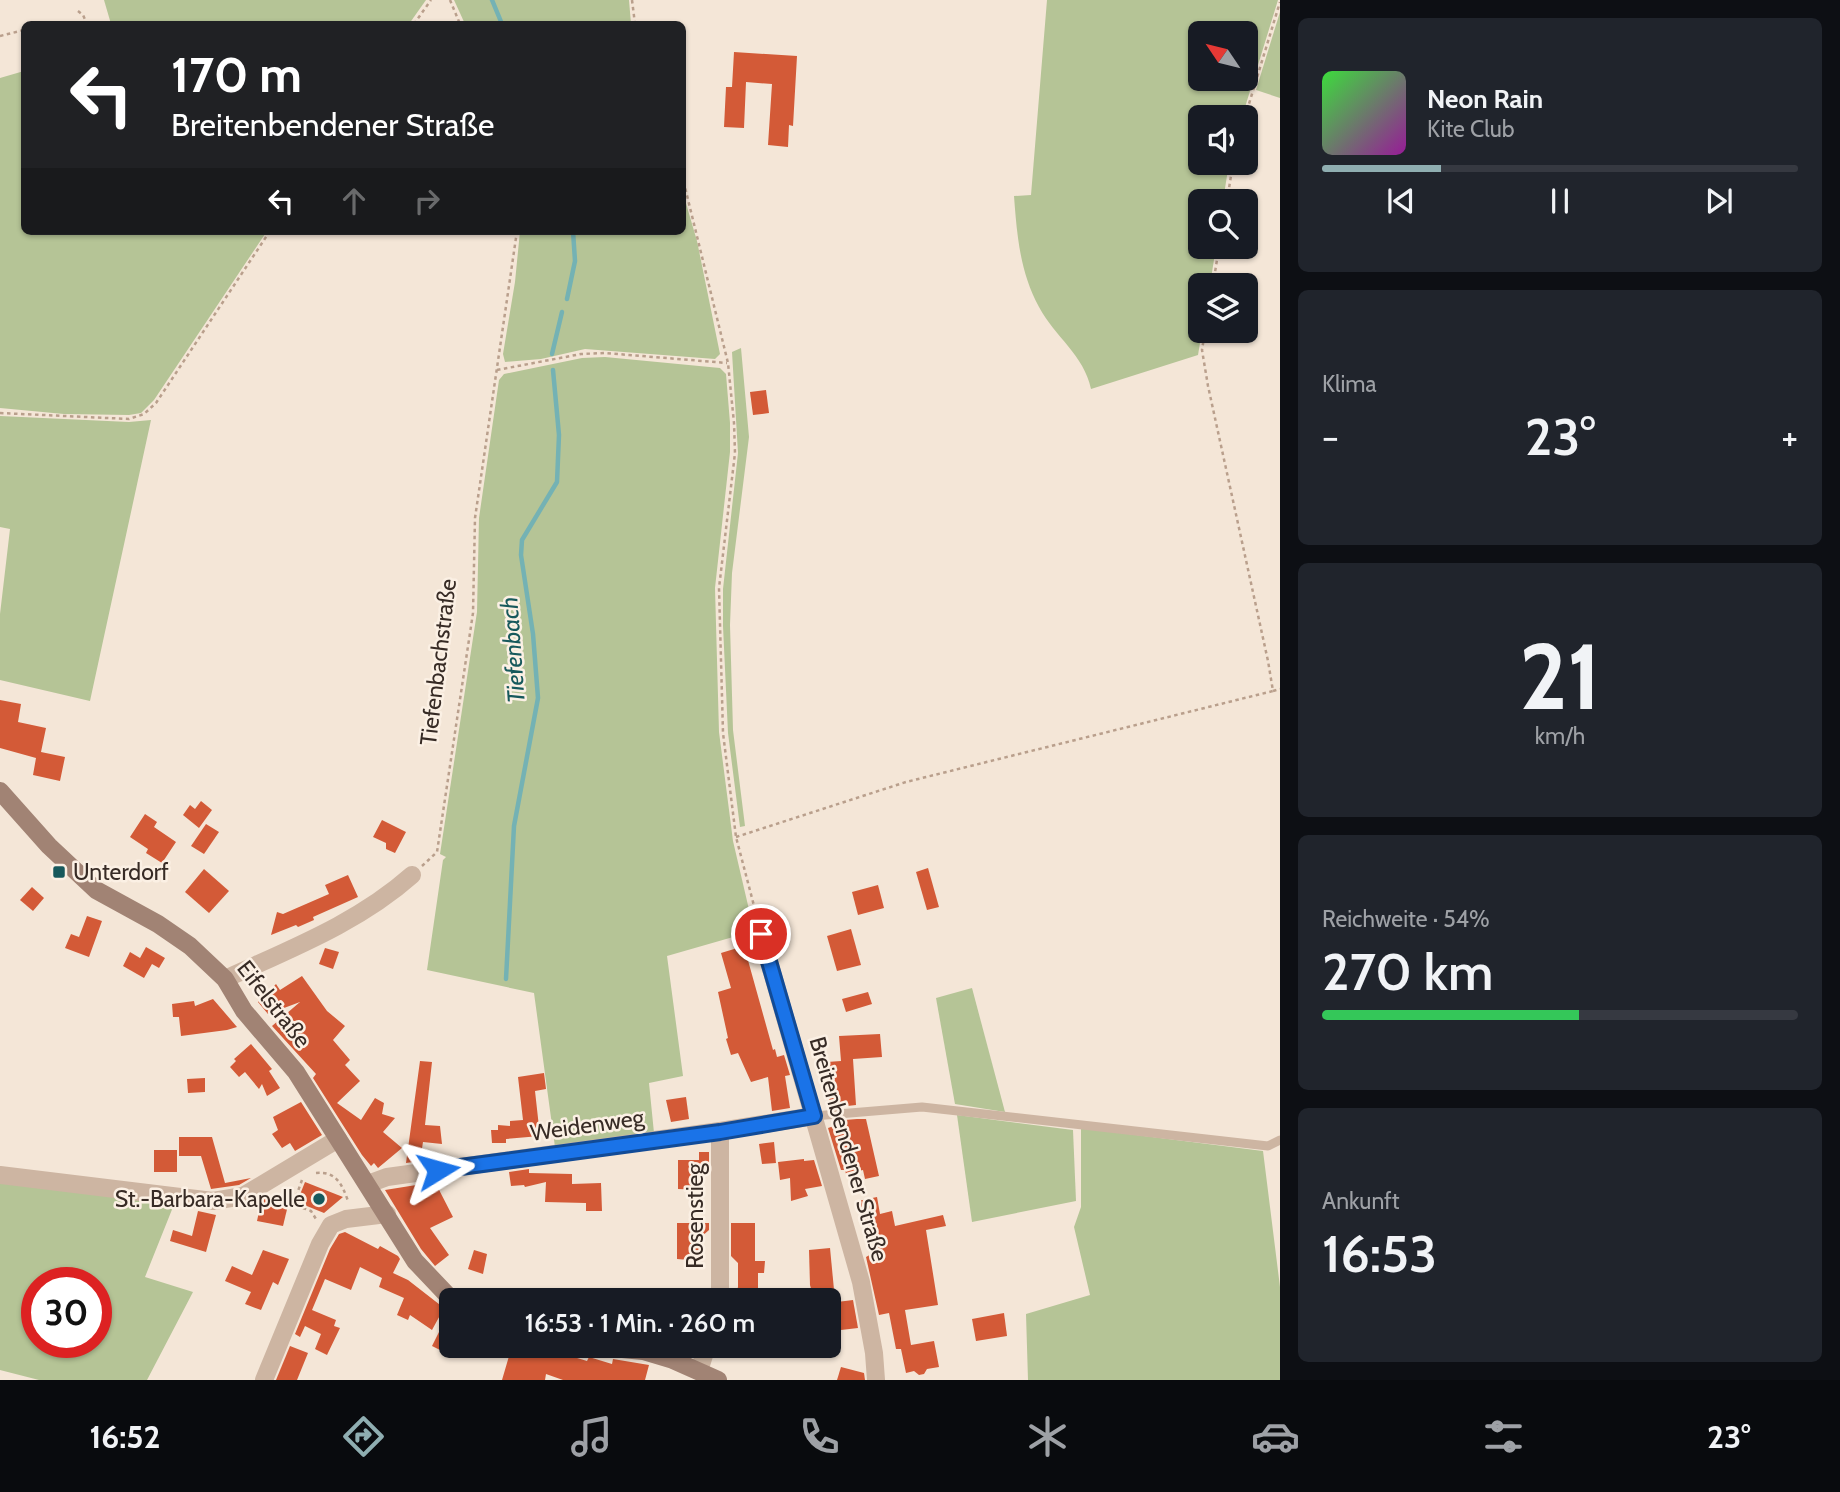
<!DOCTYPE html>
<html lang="de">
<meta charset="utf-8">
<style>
:root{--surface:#171b24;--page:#20242c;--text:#f1f3f6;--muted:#9ea1a6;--line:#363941;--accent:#8faeb1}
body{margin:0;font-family:Cabin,sans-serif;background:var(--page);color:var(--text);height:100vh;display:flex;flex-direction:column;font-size:26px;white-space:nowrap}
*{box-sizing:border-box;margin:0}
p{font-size:23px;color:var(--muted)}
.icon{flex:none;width:38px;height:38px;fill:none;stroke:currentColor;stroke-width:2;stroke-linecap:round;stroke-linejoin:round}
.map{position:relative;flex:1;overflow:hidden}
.sheet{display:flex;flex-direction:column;gap:18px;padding:18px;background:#0d0f14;width:560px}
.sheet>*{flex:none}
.hud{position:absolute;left:21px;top:21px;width:665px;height:214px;border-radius:10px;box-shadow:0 2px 5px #0004;background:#202124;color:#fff;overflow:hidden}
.needle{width:46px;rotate:305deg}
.fabs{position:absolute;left:1188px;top:21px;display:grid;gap:14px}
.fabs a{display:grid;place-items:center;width:70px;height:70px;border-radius:10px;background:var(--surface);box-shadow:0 2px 5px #0004;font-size:35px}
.speed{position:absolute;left:21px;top:1267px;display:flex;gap:14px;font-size:35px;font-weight:700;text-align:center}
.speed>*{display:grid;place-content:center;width:91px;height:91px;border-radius:50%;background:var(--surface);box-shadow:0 2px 5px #0004;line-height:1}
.speed .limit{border:10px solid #d22;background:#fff;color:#111}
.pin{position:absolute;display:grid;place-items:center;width:60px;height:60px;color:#fff;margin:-30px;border:4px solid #fff;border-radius:50%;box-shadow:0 2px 7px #0007}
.me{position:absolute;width:77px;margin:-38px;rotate:82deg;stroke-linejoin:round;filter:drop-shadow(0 0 5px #0008)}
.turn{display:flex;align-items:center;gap:24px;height:147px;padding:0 35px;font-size:32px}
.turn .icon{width:91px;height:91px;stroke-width:2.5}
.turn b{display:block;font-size:49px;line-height:60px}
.lanes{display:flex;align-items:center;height:66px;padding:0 35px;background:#0003;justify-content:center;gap:35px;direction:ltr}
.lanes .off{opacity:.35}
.big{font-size:52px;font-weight:600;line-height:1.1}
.sheet .widget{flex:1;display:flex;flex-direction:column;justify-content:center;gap:10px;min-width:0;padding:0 24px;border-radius:10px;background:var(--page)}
.sheet .dial{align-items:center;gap:0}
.dial b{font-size:91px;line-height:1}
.song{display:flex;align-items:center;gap:21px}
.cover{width:84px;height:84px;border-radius:10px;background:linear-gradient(135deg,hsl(120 70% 55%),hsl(300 70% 35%))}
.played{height:7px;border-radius:4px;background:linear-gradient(90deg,var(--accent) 25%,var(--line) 25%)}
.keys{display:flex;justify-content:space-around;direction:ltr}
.heat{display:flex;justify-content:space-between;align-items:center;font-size:38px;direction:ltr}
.charge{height:10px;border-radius:5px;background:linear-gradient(90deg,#34c759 54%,var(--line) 0)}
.trip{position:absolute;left:439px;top:1288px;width:402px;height:70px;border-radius:10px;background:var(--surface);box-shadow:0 2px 5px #0004;font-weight:600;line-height:70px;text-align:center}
.tabs{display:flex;height:112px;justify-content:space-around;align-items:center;background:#090b0e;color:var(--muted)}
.tabs .icon{width:49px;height:49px}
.tabs .on{color:var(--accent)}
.tabs b{font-size:32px;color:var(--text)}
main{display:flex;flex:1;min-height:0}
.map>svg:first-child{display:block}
</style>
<main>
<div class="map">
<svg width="1280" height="1380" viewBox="0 0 1280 1380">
<rect width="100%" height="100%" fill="#f4e6d7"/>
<g fill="#b5c496" fill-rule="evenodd">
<path d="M104 0H426L409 24H111Z"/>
<path d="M454 0H629L631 24H465Z"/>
<path d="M1047 0H1278L1242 117H1200V163H1229L1223 201H1200V247H1216L1210 285H1200V331H1202L1198 355 1091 389C1084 355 1055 337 1039 307 1020 272 1017 236 1014 196L1031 195ZM1200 33H1246V79H1200Z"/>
<path d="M1280 12V98L1256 90Z"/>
<path d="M24 71V231H267L154 400 141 413 129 415 64 414 0 408V78Z"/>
<path d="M683 193 697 241 720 354 715 359 585 349 541 359 505 362 503 354 515 282 520 231H682Z"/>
<path d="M741 348 749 437 732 573 730 625 733 730 745 826 740 827 728 733 723 626V589L738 453 732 352Z"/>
<path d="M605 357 720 368 726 374 730 423V452L715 588 719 732 733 841 754 931 667 956 683 1076 649 1083 654 1133 555 1147 534 993 427 970 443 860 446 857 440 854 477 612 479 518 499 380 504 374 582 358Z"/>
<path d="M0 416 129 422 151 420 90 701 0 680V614L10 529 0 527Z"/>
<path d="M972 988 1005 1112 955 1104 936 998Z"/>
<path d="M957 1115 1073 1130 1076 1201 972 1222Z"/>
<path d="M1081 1128 1263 1151 1280 1287V1380H1028L1026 1314 1090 1295 1074 1227 1081 1207Z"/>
<path d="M0 1182 175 1202 145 1277 193 1292 147 1380H39L0 1370ZM37 1283H96V1342H37Z"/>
</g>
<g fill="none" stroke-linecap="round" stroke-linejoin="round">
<g stroke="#74b2b4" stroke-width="4.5">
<path d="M492 0 502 24"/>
<path d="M567 299 575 261 573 231"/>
<path d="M552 354 562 312"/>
<path d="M506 979 514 826 538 698 533 634 521 555 522 540 557 482 559 435 553 370"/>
</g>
</g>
<g fill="#d35a37">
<path d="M734 52 797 56 793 126 789 125 788 147 768 145 772 84 746 82 744 128 724 127 726 87H732Z"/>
<path d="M766 390 769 413 753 415 750 392Z"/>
<path d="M0 700 21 704 18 722 46 728 41 752 65 757 60 781 33 775 36 758 0 748Z"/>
<path d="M201 801 212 810 199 828 183 815 190 805 195 809Z"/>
<path d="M145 814 157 822 154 827 176 842 162 863 146 853 148 849 130 837Z"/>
<path d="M382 820 406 832 395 853 386 849V843L373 837Z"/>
<path d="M206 824 219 832 204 854 191 846Z"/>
<path d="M928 868 939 907 927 910 916 872Z"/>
<path d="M204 869 229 891 209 913 185 892Z"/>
<path d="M348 875 358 897 313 917 314 920 298 927 296 925 271 935 277 912 283 914 329 894 325 885Z"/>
<path d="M878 885 884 908 858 915 852 892Z"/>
<path d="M32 887 44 898 33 911 20 900Z"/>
<path d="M87 916 102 921 89 957 65 948 71 934 79 937Z"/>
<path d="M851 929 861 965 837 971 827 936Z"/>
<path d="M744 946 773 1050 775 1049 777 1057 784 1055 790 1075 785 1076 790 1108 772 1111 768 1077 751 1082 738 1053 731 1055 726 1039 728 1038 718 992 731 988 721 953Z"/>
<path d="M146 947 165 958 159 968 152 964 144 978 123 966 130 952 140 958Z"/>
<path d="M325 948 339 952 333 969 319 964Z"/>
<path d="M302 976 327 1011 345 1026 333 1040 350 1060 345 1065 360 1081 337 1103 361 1120 375 1098 384 1103 382 1114 395 1118 383 1132 402 1148 378 1168 374 1163 371 1166 362 1155 313 1078 316 1074 272 1026 300 1002 268 1014 258 1002 276 984 280 990Z"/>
<path d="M868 992 872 1004 846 1012 842 999Z"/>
<path d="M213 999 237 1027 227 1030 181 1036 179 1017H173L172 1004 194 1001 195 1006Z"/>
<path d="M880 1034 882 1057 853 1059 856 1105 830 1108 827 1062 841 1061 839 1036Z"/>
<path d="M251 1044 272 1069 269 1071 280 1088 267 1096 262 1084 259 1089 245 1072 239 1077 230 1067 236 1061 234 1059Z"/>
<path d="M420 1061 432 1062 425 1125 440 1126 442 1144 423 1142 420 1161 406 1163Z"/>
<path d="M544 1073 546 1089 535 1091 540 1136 506 1139V1143H492L491 1130H498V1125L510 1126V1121L523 1120 518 1077Z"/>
<path d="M205 1078V1092L188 1093 187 1079Z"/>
<path d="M686 1097 689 1119 671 1122 666 1100Z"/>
<path d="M301 1102 322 1135 295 1151 290 1143 282 1148 272 1134 278 1130 273 1117Z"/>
<path d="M857 1119H866L879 1176 865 1179 863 1170 846 1174 845 1170H841L828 1128 834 1126 833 1121Z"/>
<path d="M179 1137H212L225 1183 251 1178 239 1185 211 1189 201 1156H179Z"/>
<path d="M774 1142 776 1163 762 1164 759 1144Z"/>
<rect x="154" y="1150" width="23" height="22"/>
<path d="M699 1152H709V1168L702 1174V1190L678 1189V1160H699Z"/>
<path d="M804 1159V1161L814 1160 822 1186 805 1189 808 1196 791 1201 790 1178 780 1180 778 1162Z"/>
<path d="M529 1169V1173L572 1174V1184L601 1183 602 1211H586V1203L545 1202 546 1182 525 1187 524 1185 511 1186 509 1172Z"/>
<path d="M305 1182 343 1197 324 1213 297 1202Z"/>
<path d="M435 1182 453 1217 430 1228 449 1255 435 1266 421 1249 385 1190Z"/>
<path d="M264 1197 289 1201 283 1226 257 1221 262 1198Z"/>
<path d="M877 1197 880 1214 892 1211 895 1226 943 1215 946 1226 926 1230 938 1305 905 1310 911 1345 934 1341 939 1367 927 1369 924 1374 919 1375 914 1371 906 1373 901 1349H896L889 1313 879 1315 866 1257 875 1252 871 1233 865 1234 858 1201Z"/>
<path d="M198 1211 216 1215 206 1252 170 1241 173 1230 192 1236Z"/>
<path d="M677 1223H709V1230L701 1237V1261L677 1259Z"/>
<path d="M731 1223H755V1261H765L764 1273H758V1300H734L738 1287V1263L731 1256Z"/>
<path d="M345 1232 378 1249 380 1246 398 1256 400 1259 393 1273 408 1280 444 1308 432 1330 410 1315 408 1320 397 1315 404 1298 379 1287 382 1278 360 1267 351 1290 325 1279 312 1310 336 1320 334 1326 340 1328 327 1355 315 1349 321 1334 305 1326 300 1337 295 1334 330 1249 339 1234Z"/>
<path d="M830 1248 835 1300H814L810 1285 809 1250Z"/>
<path d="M263 1250 289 1259 278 1285 273 1282 261 1310 245 1304 251 1292 225 1281 232 1266 252 1275Z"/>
<path d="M474 1250 487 1254 483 1274 468 1269Z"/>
<path d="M853 1300 858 1328 841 1330 837 1302Z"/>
<path d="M1004 1313 1007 1336 976 1341 972 1319Z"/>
<path d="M441 1328 452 1333V1346L448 1354 432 1346Z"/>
<path d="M290 1346 308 1353 297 1380H276Z"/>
<path d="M512 1346 555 1349 554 1351 587 1361 589 1357 612 1364 613 1359 649 1365 645 1380H563L546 1374 545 1380H502Z"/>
<path d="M841 1367 864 1373 865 1380H837Z"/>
</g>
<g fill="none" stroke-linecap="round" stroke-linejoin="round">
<g stroke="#b99f8c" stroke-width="2.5" stroke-dasharray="3.5 3.5" stroke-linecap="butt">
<path d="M450 0 460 24"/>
<path d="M632 0 635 24"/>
<path d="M78 11 83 15 87 24"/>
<path d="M414 24 431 0"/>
<path d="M0 36 24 30"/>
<path d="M1245 117 1280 2"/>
<path d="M682 175 728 363 734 423 735 453 719 588 723 733 736 837 758 921"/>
<path d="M1227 201 1233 163"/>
<path d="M1213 285 1219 247"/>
<path d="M497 370 581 354 605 353 727 363"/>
<path d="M0 413 129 419 144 414 156 403 270 231"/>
<path d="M1273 691 1280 689"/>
<path d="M736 837 906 782 1273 691 1268 661 1208 386 1202 350 1205 331"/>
<path d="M422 866 437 852 473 613 475 518 517 231"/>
<path d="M316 1173C336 1171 342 1184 348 1201"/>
<path d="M302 1180 294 1202 295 1205 311 1211 316 1219"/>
</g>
<path stroke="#cdb5a2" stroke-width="9" d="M814 1116 922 1107 1268 1146 1280 1140"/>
<g stroke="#cdb5a2" stroke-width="18">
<path d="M761 934 861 1282 874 1353 876 1380"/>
<path d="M225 979C290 949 358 923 412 875"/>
<path d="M720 1131V1300"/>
<path d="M0 1175 213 1201 243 1196 338 1139"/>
<path d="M368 1184 387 1177 720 1131 814 1116"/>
<path d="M699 1371 707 1346"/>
<path d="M264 1380 320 1244 331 1225 346 1219 387 1214"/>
</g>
<g stroke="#a18374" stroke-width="18">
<path d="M0 791 49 846 96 890 158 924 190 946 225 979 244 1011 296 1072 415 1261 452 1300"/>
<path d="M592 1346 643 1351 673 1360 718 1380"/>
</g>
</g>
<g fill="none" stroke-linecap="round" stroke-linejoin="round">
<g stroke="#114b97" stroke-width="18">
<path id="route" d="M438 1170 720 1132 814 1116 761 934"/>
</g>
<use href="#route" stroke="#1a73e8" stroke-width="12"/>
</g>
<g fill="#17595c" stroke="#fbf0e4" stroke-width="2.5">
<rect x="52" y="865" width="14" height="14" rx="3.5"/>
<circle cx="319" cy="1199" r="7"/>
</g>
<g text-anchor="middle" stroke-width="5" stroke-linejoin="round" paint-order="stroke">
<g font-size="23" fill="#372b25" stroke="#fbf0e4">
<text transform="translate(438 662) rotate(-83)" y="8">Tiefenbachstraße</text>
<text transform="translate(274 1004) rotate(52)" y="8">Eifelstraße</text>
<text transform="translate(587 1125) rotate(-8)" y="8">Weidenweg</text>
<text transform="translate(849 1149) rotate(74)" y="8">Breitenbendener Straße</text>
<text transform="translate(695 1216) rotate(-90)" y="8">Rosenstieg</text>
</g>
<g font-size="23" fill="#372b25" stroke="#fbf0e4" text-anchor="start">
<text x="73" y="880">Unterdorf</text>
<text x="305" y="1207" text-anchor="end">St.-Barbara-Kapelle</text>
</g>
<g font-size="24" font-style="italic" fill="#17595c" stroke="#fbf0e4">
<text transform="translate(513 650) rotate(-94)" y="8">Tiefenbach</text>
</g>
</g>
</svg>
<div class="fabs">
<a><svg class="needle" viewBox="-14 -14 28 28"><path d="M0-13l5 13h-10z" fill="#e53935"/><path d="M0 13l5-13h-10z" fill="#9ea1a6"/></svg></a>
<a><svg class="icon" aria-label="sound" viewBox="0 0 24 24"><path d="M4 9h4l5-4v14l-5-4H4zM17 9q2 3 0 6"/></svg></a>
<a><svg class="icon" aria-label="search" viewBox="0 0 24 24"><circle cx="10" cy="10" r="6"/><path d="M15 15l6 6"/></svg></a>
<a><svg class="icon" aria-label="layers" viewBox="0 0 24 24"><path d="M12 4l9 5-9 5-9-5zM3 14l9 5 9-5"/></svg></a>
</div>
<div class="speed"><div class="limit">30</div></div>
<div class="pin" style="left:761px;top:934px;background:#d93025"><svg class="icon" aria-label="arrive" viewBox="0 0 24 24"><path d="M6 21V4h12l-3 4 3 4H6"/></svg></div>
<svg class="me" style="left:438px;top:1170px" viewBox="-20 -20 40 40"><path d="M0-17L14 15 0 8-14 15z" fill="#1a73e8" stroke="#fff" stroke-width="4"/></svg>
<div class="trip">16:53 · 1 Min. · 260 m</div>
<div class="hud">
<div class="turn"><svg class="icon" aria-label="left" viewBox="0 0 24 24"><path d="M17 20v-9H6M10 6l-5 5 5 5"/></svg><div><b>170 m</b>Breitenbendener Straße</div></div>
<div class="lanes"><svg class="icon" aria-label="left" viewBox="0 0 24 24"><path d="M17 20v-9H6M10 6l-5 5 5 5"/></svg><svg class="icon off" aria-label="ahead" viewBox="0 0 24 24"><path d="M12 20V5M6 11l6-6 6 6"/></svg><svg class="icon off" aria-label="right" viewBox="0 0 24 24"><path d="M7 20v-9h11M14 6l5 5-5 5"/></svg></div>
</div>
</div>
<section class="sheet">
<div class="widget">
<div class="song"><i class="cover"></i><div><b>Neon Rain</b><p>Kite Club</p></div></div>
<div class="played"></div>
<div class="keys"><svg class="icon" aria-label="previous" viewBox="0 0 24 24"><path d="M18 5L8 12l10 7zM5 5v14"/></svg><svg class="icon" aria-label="pause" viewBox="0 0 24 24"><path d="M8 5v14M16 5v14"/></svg><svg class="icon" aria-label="next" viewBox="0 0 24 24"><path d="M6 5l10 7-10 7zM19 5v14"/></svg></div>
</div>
<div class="widget"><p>Klima</p>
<div class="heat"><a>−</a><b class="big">23°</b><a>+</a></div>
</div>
<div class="widget dial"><b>21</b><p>km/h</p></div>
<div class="widget"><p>Reichweite · 54%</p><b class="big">270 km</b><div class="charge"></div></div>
<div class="widget"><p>Ankunft</p><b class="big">16:53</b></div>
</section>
</main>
<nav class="tabs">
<b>16:52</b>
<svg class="icon on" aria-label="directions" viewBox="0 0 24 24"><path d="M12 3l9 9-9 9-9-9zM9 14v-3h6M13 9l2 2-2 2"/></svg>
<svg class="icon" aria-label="music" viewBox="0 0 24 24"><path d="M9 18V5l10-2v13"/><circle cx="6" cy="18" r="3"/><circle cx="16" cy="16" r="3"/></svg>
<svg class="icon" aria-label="phone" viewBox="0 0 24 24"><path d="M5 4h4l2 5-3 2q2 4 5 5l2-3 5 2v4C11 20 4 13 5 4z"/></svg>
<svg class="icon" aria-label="climate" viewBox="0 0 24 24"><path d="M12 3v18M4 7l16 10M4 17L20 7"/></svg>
<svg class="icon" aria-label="car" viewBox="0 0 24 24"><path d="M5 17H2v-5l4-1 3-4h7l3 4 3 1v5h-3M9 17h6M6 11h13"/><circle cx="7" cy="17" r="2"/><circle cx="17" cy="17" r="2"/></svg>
<svg class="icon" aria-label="filters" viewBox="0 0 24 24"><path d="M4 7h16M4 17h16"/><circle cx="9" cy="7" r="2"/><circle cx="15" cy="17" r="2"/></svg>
<b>23°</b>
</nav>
